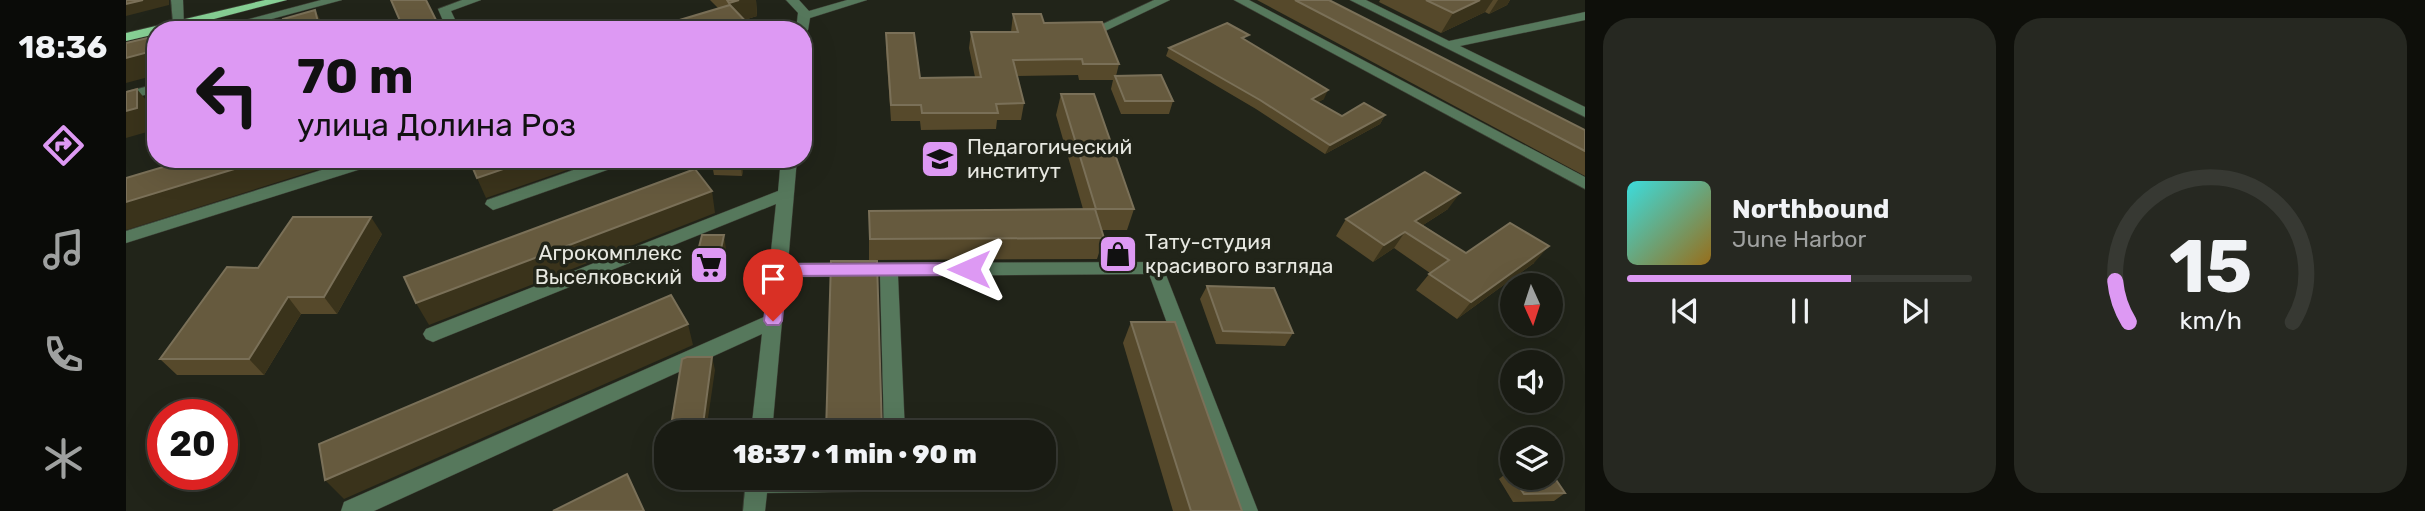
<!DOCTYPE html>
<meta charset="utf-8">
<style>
:root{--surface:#191b13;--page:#262821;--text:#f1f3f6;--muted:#9fa1a0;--line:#373933;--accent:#dd99f3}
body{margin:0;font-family:Rubik,sans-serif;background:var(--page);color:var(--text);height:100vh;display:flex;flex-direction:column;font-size:26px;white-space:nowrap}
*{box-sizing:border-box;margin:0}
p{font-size:23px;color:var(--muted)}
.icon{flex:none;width:38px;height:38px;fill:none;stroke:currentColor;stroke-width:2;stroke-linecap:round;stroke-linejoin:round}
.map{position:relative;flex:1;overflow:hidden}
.side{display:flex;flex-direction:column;gap:18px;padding:18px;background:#0e0f0a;width:840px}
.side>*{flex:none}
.guide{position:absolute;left:21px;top:21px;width:665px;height:147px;border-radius:28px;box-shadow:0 7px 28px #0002,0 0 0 2px var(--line);background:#dd99f3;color:#111;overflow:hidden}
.needle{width:46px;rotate:177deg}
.buttons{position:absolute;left:1374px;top:273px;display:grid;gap:14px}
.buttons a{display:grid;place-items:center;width:63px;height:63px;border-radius:50%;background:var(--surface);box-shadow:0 7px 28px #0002,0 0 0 2px var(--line);font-size:35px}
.speed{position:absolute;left:21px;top:399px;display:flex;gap:14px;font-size:35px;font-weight:700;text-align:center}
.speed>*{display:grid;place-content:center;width:91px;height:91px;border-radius:50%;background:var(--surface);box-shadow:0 7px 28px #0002,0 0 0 2px var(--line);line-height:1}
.speed .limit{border:10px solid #d22;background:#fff;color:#111}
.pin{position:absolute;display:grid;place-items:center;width:60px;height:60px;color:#fff;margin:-72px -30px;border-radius:50% 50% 50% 0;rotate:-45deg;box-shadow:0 0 7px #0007}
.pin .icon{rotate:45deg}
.me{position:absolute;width:77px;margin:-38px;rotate:270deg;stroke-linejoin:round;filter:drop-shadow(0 0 5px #0008)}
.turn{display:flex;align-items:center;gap:24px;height:147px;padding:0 35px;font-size:32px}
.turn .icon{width:91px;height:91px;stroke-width:2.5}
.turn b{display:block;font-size:49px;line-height:60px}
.side .tile{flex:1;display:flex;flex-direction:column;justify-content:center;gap:10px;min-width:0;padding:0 24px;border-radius:28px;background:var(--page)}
.side .dial{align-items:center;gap:0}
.dial svg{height:182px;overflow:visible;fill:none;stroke:var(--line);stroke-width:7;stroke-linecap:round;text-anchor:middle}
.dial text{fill:var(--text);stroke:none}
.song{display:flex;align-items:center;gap:21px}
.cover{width:84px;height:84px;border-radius:10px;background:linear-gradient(135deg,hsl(180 70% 55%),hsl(40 70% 35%))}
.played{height:7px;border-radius:4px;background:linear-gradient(90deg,var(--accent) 65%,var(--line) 65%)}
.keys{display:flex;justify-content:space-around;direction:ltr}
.side .tiles{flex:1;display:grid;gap:18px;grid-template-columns:repeat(2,1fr)}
.trip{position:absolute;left:528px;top:420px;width:402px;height:70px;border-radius:28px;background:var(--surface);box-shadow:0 7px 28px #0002,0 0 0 2px var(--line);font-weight:800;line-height:70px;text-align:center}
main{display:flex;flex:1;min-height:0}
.menu{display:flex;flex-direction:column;width:126px;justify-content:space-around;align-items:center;background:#0a0b08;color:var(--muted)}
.menu .icon{width:49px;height:49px}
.menu .on{color:var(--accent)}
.menu b{font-size:32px;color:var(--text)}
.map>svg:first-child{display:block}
</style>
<main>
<nav class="menu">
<b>18:36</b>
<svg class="icon on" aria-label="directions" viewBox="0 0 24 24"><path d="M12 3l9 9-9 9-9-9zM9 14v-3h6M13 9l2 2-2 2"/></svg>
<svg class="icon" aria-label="music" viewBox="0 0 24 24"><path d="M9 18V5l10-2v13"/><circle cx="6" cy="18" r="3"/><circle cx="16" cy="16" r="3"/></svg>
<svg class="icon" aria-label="phone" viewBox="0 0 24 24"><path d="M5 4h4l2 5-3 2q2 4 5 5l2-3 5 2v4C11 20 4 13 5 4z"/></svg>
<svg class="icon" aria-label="climate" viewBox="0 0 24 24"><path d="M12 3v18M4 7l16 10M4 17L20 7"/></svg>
</nav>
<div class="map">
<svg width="1459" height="511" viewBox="0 0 1459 511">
<rect width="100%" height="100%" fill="#212419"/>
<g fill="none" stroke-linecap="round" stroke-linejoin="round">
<g stroke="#3d3f35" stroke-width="1">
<g id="minor">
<path d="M45 0H57L58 27 53 28 47 24Z"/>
<path d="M195 0H216L105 30H82Z"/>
<path d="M336 0H355L325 11 334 30H321L312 9Z"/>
<path d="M660 0H673L683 11 721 0H741L684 18 682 30 677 34V30H670L672 13Z"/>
<path d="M1028 0H1044L975 33H965L964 30Z"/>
<path d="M1108 0H1123L1459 177V189Z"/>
<path d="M1224 0H1240L1323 41 1459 12V20L1334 46 1459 107V117Z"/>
<path d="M30 84V92L0 100V92Z"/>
<path d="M231 159H257L254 163 0 243V231Z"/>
<path d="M479 159H504L501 163 373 208 367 210 359 204 361 200Z"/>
<path d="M655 159H671L662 263 1035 262 1132 511H1110L1023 274 772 276 779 432H758L754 276 660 277 646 432H625L636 334 248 511H215L218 502 638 317 650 204 314 339 307 342 300 339 297 334 300 329 652 191Z"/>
<path d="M620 478H782L779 488 771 491 641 493 639 511H617Z"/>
</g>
</g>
<g stroke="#3d3f35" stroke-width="1">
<path id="major" d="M139 0H161L46 30H30V34L0 41V33Z"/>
</g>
<use href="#minor" fill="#56785c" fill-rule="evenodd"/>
<use href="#major" fill="#87d095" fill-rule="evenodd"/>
</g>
<g fill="#56492b">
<path d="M584 0H630L631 16 618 20 592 8Z"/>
<path d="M1131 0H1203L1459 130V176Z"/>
<path d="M1254 0H1384L1381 5 1363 14 1359 12 1315 33 1253 2Z"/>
<path d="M887 14 918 23 993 64 990 76 1047 101 1043 114H995L985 89 987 80H953L952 75 891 76 898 103 895 120H871L870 129 795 130 794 121H765L760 49V33L794 78 849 77 843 48 845 32H885Z"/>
<path d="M1121 41 1198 99 1192 102 1216 116 1259 115 1254 124 1199 154 1130 109 1040 56 1043 48Z"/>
<path d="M935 94 1008 209 1001 230H976L978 238 971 259 743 260V211L957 209 930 115Z"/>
<path d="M585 159H619L616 176 588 175Z"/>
<path d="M1322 209 1297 225 1340 253 1408 263 1331 319 1290 290 1304 273 1268 248 1247 262 1210 236 1220 219Z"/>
<path d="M256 234 211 314H175L138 375H51L34 359 132 268Z"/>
<path d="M600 249 595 276H572L569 263Z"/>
<path d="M1081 286 1167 333 1159 346 1090 344 1074 299Z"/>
<path d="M1005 322 1116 511H1047L997 343Z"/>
<path d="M1383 471H1386V478H1424L1439 493 1428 501 1387 502 1373 479Z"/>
</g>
<g fill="#3a331b">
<path d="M17 0H43V5L0 16V4Z"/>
<path d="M613 0H630L631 16 608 23 609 30H578L606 21 603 3Z"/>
<path d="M1354 0H1367L1359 12 1315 33 1327 13Z"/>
<path d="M1372 0H1384L1381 5 1363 14Z"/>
<path d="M189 10 200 30H194Z"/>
<path d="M30 50V75L0 83V58Z"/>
<path d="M11 89 28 110V130L0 138V111Z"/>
<path d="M1202 90 1198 99 1181 108 1186 99Z"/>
<path d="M1259 115 1254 124 1199 154 1204 145Z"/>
<path d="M141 159H225L0 230V202Z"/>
<path d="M407 159H473L360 198 351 178Z"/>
<path d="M614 159H619L616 176Z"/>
<path d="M586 191 589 213 303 325 290 303Z"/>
<path d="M1334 193 1322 209 1283 234 1289 221Z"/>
<path d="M245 217 256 234 211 314 198 297Z"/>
<path d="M1279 232 1268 248 1247 262 1258 245Z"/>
<path d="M598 235 600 249 595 276 592 263Z"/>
<path d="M1423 246 1408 263 1331 319 1345 302Z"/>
<path d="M162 297 175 314 138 375 123 359Z"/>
<path d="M562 324 567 345 218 499 199 480Z"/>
<path d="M586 357 589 370 580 432H576Z"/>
</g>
<g fill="#665a3e" stroke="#7a7058" stroke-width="2">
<path d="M0 0H17L0 4Z"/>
<path d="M265 0H300L315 30H278Z"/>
<path d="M601 0H613L603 3Z"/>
<path d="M1169 0H1203L1459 130V151Z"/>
<path d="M1300 0H1354L1327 13Z"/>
<path d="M604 5 628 30H606L608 21 578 30H520Z"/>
<path d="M189 10 194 30H159L157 19Z"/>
<path d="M887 14H915L918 23 976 22 993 64H957L956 59 887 60 898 103 870 104 872 113H796L795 105H765L760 33H788L794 78 855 77 845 32H892Z"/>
<path d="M85 23 86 30H56Z"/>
<path d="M1101 23 1123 35 1116 38 1202 90 1186 99 1216 116 1238 103 1259 115 1204 145 1134 100 1043 48Z"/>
<path d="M30 36V50L0 58V43Z"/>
<path d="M1035 75 1047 101H999L989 76Z"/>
<path d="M11 89V108L0 111V92Z"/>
<path d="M935 94H968L1008 209H970Z"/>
<path d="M64 159H141L0 202V178Z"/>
<path d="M343 159H407L351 178Z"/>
<path d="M569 169 586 191 290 303 278 277Z"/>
<path d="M1299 172 1334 193 1289 221 1340 253 1384 223 1423 246 1345 302 1303 274 1323 260 1279 232 1258 245 1220 219Z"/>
<path d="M969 209 978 238 744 239 743 211Z"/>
<path d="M167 217H245L198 297H162L123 359H34L101 267 132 268Z"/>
<path d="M576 235H598L592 263H569Z"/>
<path d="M705 261H751L756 432H700Z"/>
<path d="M1081 286 1148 288 1167 333 1097 331Z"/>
<path d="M545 295 562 324 199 480 193 444Z"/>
<path d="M1005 322H1049L1116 511H1065Z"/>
<path d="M561 357H586L576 432H544L556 359Z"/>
<path d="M1424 471 1439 493 1398 494 1387 478H1424Z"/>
<path d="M501 474 518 511H427Z"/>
</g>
<path fill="#dd99f3" stroke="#90639e" stroke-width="2" d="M843 263 851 269 843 275 660 276 656 321 653 325H641L638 321 644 270 652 264Z"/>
<defs>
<g id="university-square" transform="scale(2.0125)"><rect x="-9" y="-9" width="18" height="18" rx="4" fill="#dd99f3" stroke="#212419"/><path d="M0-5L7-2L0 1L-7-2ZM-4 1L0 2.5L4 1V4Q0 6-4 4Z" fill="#111"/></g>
<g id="shop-square" transform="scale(2.0125)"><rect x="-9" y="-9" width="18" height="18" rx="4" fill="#dd99f3" stroke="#212419"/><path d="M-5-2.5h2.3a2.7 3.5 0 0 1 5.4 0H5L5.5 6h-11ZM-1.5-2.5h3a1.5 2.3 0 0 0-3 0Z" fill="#111"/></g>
<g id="supermarket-square" transform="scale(2.0125)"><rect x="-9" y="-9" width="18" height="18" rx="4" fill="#dd99f3" stroke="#212419"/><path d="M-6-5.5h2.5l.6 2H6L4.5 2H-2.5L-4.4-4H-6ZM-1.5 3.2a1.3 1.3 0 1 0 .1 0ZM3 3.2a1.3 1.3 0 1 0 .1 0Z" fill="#111"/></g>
</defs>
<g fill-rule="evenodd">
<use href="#university-square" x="814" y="159"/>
<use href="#shop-square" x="992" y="254"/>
<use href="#supermarket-square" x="583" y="265"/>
</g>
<g text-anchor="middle" stroke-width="7" stroke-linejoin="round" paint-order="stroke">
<g font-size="21" fill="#e7e8e1" stroke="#212419" text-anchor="start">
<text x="841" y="154">Педагогический<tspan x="841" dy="24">институт</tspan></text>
<text x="1019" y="249">Тату-студия<tspan x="1019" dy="24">красивого взгляда</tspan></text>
<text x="556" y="260" text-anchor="end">Агрокомплекс<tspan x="556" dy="24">Выселковский</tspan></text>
</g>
</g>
</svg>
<div class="buttons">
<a><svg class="needle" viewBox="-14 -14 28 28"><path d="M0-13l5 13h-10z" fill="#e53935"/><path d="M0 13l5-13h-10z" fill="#9fa1a0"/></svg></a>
<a><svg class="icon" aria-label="sound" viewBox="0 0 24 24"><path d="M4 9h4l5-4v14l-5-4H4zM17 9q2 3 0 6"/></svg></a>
<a><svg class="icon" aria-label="layers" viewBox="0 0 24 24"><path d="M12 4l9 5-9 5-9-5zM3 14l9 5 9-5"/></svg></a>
</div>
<div class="speed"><div class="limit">20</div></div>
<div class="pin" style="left:647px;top:321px;background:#d93025"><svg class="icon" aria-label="arrive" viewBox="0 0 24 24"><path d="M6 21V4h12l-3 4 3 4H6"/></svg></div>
<svg class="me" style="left:843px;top:269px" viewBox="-20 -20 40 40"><path d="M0-17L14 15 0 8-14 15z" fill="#dd99f3" stroke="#fff" stroke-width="4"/></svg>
<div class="trip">18:37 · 1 min · 90 m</div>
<div class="guide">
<div class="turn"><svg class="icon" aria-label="left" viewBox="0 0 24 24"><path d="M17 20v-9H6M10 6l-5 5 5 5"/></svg><div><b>70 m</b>улица Долина Роз</div></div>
</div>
</div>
<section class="side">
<div class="tiles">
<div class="tile">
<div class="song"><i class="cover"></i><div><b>Northbound</b><p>June Harbor</p></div></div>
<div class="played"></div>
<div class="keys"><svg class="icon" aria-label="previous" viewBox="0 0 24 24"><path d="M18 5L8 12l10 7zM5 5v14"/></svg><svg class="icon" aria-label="pause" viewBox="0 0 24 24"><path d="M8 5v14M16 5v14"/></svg><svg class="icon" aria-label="next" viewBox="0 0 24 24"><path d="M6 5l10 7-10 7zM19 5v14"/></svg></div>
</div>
<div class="tile dial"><svg viewBox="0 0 100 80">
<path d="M14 69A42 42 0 1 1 86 69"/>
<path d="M14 69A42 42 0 0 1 8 51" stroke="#dd99f3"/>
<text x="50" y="56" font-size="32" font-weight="700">15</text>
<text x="50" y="72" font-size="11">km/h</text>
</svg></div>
</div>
</section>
</main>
